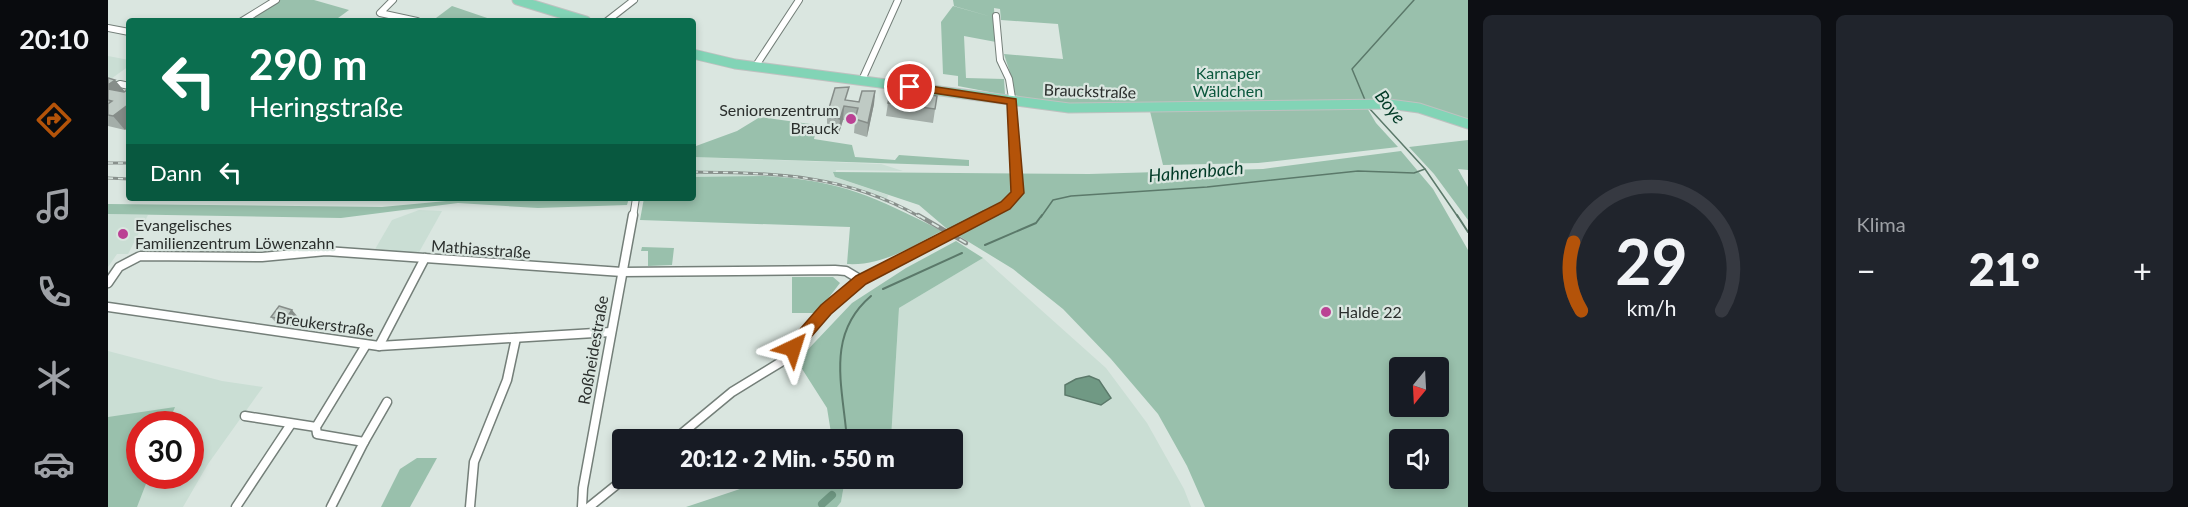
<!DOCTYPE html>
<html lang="de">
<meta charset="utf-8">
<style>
:root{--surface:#171b24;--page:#20242c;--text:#f1f3f6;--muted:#9ea1a6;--line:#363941;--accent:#b45309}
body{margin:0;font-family:Lato,sans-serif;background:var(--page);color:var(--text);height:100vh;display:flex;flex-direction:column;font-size:22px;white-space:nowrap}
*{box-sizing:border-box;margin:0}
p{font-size:20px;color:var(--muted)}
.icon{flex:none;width:33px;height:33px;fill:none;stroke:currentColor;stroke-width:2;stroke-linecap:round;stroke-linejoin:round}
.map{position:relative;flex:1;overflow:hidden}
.details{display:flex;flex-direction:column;gap:15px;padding:15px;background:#0d0f14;width:720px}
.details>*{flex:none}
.banner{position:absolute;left:18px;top:18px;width:570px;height:183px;border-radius:6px;box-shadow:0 3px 9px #0003;background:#0b6e4f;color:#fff;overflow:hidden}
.needle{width:39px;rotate:198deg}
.tools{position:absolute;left:1281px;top:357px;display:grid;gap:12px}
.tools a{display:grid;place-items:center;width:60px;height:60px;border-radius:6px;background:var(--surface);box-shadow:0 3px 9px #0003;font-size:30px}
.speed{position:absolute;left:18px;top:411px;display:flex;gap:12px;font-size:30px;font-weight:700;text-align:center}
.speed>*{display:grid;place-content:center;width:78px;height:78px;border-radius:50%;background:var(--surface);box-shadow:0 3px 9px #0003;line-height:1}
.speed .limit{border:9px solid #d22;background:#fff;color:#111}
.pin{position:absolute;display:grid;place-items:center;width:51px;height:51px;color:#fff;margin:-26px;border:3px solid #fff;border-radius:50%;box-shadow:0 2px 6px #0007}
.me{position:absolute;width:66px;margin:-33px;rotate:41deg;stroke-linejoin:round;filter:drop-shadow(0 0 4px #0008)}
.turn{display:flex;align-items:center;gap:21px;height:126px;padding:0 24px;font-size:27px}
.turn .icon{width:78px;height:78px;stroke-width:2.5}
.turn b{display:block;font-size:42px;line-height:51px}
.then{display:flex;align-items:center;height:57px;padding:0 24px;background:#0003;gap:12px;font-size:22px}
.big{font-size:45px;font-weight:800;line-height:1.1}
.details .tile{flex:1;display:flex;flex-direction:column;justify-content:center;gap:9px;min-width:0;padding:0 21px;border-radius:9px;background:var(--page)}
.details .dial{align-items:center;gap:0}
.dial svg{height:156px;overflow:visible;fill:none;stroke:var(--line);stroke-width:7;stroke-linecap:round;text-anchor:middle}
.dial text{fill:var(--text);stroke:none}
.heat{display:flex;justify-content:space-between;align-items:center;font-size:33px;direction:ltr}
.details .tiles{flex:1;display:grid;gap:15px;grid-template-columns:repeat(2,1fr)}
.trip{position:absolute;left:504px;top:429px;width:351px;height:60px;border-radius:6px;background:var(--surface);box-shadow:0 3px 9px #0003;font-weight:800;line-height:60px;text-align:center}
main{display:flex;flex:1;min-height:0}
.tab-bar{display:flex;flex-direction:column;width:108px;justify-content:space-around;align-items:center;background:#090b0e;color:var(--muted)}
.tab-bar .icon{width:42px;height:42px}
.tab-bar .active{color:var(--accent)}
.tab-bar b{font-size:27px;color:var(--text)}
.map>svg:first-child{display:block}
</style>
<main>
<nav class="tab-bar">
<b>20:10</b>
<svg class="icon active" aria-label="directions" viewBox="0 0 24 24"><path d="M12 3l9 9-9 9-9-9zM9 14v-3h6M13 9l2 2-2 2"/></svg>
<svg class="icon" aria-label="music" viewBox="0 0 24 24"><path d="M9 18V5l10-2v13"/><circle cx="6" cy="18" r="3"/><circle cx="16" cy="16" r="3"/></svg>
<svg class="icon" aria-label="phone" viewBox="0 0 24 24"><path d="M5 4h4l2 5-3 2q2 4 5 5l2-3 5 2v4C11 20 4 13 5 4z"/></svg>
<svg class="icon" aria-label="climate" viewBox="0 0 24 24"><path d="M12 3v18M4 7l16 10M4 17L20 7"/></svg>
<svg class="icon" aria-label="car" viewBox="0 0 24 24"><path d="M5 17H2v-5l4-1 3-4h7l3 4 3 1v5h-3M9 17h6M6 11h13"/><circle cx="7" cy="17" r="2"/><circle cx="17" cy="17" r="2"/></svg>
</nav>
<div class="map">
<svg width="1360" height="507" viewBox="0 0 1360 507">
<rect width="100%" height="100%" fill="#dae6e0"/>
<g fill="#caded4" fill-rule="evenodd">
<path d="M0 56 21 60V66L0 81Z"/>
<path d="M585 157 773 164 795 171 728 170 727 177 780 195 778 203 756 192 699 178 585 177Z"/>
<path d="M311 210 334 211 310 254 266 251 284 220Z"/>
<path d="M0 214 40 215 20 254H9L0 267Z"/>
<path d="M875 258 998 368 1039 423 1076 489 1083 507H729L733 502 737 479 844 478V440L783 439 791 308Z"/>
<path d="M0 351 114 381 155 387 100 464 75 507H0ZM32 424H82V476H32Z"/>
</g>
<g fill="#99c0ac" fill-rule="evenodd">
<path d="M172 0H206L241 10 226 21H138Z"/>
<path d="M845 0H1360V121L1306 102 1255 101 1268 123 1290 147 1150 163 1055 165 1040 103C1014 104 924 108 906 94L904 79 896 54 955 59 950 24 893 20 892 9 886 8 888 42 856 36 858 78 896 79 897 95 850 86V76L835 74 833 22 845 6 884 17 846 6Z"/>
<path d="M344 6 388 21H324Z"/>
<path d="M652 117 709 125 706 139 744 145 747 157 787 160 791 155 861 160V166L585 157 588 146 629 131Z"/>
<path d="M1360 140V170L1350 169 1360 187V220L1326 174 1301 147Z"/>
<path d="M1293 151 1325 189 1360 250V507H1097L1079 466 1050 414 1003 359 955 309 905 269 838 228 811 205 727 177 725 172 981 174 1155 169ZM1292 368H1330V406H1292ZM1292 440H1330V478H1292Z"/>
<path d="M656 176C733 180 767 197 834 231 802 247 775 266 739 264L742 227 532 220 536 198H585V177Z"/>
<path d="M370 198H521L519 205 430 208 350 203 233 218 0 214V204L274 207Z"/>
<path d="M848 241 875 258 791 308 783 439H724L719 408 689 361 744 303 798 268Z"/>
<path d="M534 247 566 248 564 265 540 266V251H533Z"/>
<path d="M684 277H725L732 283 709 313H684Z"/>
<path d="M67 407 60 424H32V476H41L29 507H0V417Z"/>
<path d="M309 458H329L302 507H273L292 469Z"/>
<path d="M665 478 737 479 733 502 729 507H578Z"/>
</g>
<path fill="#709984" stroke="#5b796a" stroke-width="1.5" d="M981 376 991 380 1003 398 993 405 957 395V385L968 379Z"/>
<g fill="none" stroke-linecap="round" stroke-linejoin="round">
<g stroke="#5b796a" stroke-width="1.5">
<path d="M1257 100 1244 69 1306 0"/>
<path d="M1261 108 1317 169 1350 217"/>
<path d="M933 217 945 200 963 196 1099 187 1250 171 1306 173 1317 169"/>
</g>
<g stroke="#5b796a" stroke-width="2">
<path d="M1349 215 1360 232"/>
<path d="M877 245 928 223 934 215"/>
<path d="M775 289 854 253"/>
<path d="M739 440C735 387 717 335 763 296"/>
<path d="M729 487 733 478"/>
</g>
<path stroke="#709984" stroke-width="8" d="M714 504 724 495"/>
<g stroke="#747f79" stroke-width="8">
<g id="minor-far1">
<path d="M285 0 272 13 309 21"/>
<path d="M134 21 168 0"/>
<path d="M499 21 526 0"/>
<path d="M0 28 21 32"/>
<path d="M647 67 691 0"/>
<path d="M754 80 790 0"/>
<path d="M0 89 12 84 21 86"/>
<path d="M525 217 528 198"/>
<path d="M875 217C890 209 909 202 911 184L904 98 901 79 892 60 888 16"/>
</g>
</g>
<g stroke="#747f79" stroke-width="11">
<g id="minor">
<path d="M0 283 11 267 32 256 154 257 218 251 514 272 727 270 738 271 753 280"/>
<path d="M0 307 271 346 503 332"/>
<path d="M271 346 317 258"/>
<path d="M137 416 208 427"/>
<path d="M566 440 624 392 673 362 718 310 753 280 878 215"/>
<path d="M256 442 279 402"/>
<path d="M128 507 183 424"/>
<path d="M223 507 256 442 209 434 208 427 258 345"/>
<path d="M362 507 366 462 399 380 408 338"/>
<path d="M474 507 475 488 525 215"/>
<path d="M481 507 517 478"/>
</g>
</g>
<g stroke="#bfc1c0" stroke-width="11">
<g id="major">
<path d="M409 0 478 21"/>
<path d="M585 54 627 64 961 108 1281 104 1311 108 1360 124"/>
</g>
</g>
<use href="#minor-far1" stroke="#fff" stroke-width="6"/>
<use href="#minor" stroke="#fff" stroke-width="8"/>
<use href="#major" stroke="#82d4b6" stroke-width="9"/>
<g stroke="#88908c" stroke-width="3">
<g id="rail-far1">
<path d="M0 163H21"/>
<path d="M585 172C669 173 737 174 812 217"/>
<path d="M0 178 21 179"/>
</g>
</g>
<g stroke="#88908c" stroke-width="4.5">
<path id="rail" d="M810 215 858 243"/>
</g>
<use href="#rail-far1" stroke="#dae6e0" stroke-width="1.5" stroke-dasharray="5" stroke-linecap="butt"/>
<use href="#rail" stroke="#dae6e0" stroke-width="2" stroke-dasharray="8" stroke-linecap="butt"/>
</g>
<g fill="#a4aea9">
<path d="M0 78 17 130 0 126Z"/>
<path d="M767 91 766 104 759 137 746 133 747 121 735 120 731 133 719 129V115L740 100 751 102Z"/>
<path d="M797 96 813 98 829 96 825 123 778 116 780 103Z"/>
<path d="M163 317H190L183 326 169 324Z"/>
</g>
<g fill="#868d89">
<path d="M7 80 19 94 0 93V85Z"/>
<path d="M767 91 766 104 759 137 760 123Z"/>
<path d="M21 104V127L17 130 5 116Z"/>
<path d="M736 106 735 120 731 133 732 119Z"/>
<path d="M184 310 190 317 183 326 177 320Z"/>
</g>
<g fill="#bfcac4" stroke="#868d89" stroke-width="1.5">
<path d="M0 78 7 80 0 85Z"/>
<path d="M741 87 737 100 751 102 754 91H767L760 123 747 119 750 108 736 106 732 119 719 115 727 88Z"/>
<path d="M783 87H799L797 96 813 98 814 93 829 96 827 109 780 103Z"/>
<path d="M0 89 16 92 21 89V104L5 116 0 115V104L4 101 0 100Z"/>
<path d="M171 306 184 310 177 320 163 317Z"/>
</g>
<path fill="#b45309" stroke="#753606" stroke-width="1.5" d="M802 83 908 99 916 193 902 209 758 284 723 314 690 352H680L677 348 680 343 713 305 748 276 893 202 903 192 899 104 798 89V84Z"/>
<g fill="#bb4194" stroke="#dae6e0" stroke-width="2">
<circle cx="743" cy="119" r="6"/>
<circle cx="15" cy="234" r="6"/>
<circle cx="1218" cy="312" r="6"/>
</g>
<g text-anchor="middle" stroke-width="4.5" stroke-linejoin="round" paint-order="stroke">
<g font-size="16" fill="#0a573c" stroke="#dae6e0">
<text x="1120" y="79">Karnaper<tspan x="1120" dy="18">Wäldchen</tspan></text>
</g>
<g font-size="16" fill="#2b2f2d" stroke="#dae6e0">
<text transform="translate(982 91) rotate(2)" y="6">Brauckstraße</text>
<text transform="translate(373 249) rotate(4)" y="6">Mathiasstraße</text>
<text transform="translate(217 324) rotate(8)" y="6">Breukerstraße</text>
<text transform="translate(485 350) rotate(-80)" y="6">Roßheidestraße</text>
</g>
<g font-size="16" fill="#2b2f2d" stroke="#dae6e0" text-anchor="start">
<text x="731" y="116" text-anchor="end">Seniorenzentrum<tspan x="731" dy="18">Brauck</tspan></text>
<text x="27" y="231">Evangelisches<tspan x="27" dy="18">Familienzentrum Löwenzahn</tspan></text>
<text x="1230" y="318">Halde 22</text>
</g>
<g font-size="18" font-style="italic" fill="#003a26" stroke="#dae6e0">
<text transform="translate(1282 107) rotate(52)" y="6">Boye</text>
<text transform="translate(1088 172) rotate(-5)" y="6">Hahnenbach</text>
</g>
</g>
</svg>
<div class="tools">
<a><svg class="needle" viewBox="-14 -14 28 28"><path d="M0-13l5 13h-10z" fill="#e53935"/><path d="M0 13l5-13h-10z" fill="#9ea1a6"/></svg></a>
<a><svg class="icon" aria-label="sound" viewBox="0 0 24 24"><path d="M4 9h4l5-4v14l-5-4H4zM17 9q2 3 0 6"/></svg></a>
</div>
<div class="speed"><div class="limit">30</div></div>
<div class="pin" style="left:802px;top:87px;background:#d93025"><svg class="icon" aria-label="arrive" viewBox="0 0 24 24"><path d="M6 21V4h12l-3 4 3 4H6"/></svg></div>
<svg class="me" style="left:685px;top:348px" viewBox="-20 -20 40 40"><path d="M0-17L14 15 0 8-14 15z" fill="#b45309" stroke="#fff" stroke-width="4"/></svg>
<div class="trip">20:12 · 2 Min. · 550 m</div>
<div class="banner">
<div class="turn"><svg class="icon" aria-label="left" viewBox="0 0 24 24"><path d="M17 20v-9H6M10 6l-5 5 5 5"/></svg><div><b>290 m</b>Heringstraße</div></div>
<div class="then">Dann<svg class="icon" aria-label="left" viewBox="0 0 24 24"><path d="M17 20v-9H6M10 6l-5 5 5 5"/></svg></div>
</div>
</div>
<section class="details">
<div class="tiles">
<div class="tile dial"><svg viewBox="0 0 100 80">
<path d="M14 69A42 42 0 1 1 86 69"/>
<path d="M14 69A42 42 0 0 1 10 34" stroke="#b45309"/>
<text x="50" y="56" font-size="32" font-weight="700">29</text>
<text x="50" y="72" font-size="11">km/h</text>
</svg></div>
<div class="tile"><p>Klima</p>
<div class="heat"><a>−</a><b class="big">21°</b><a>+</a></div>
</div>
</div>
</section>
</main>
